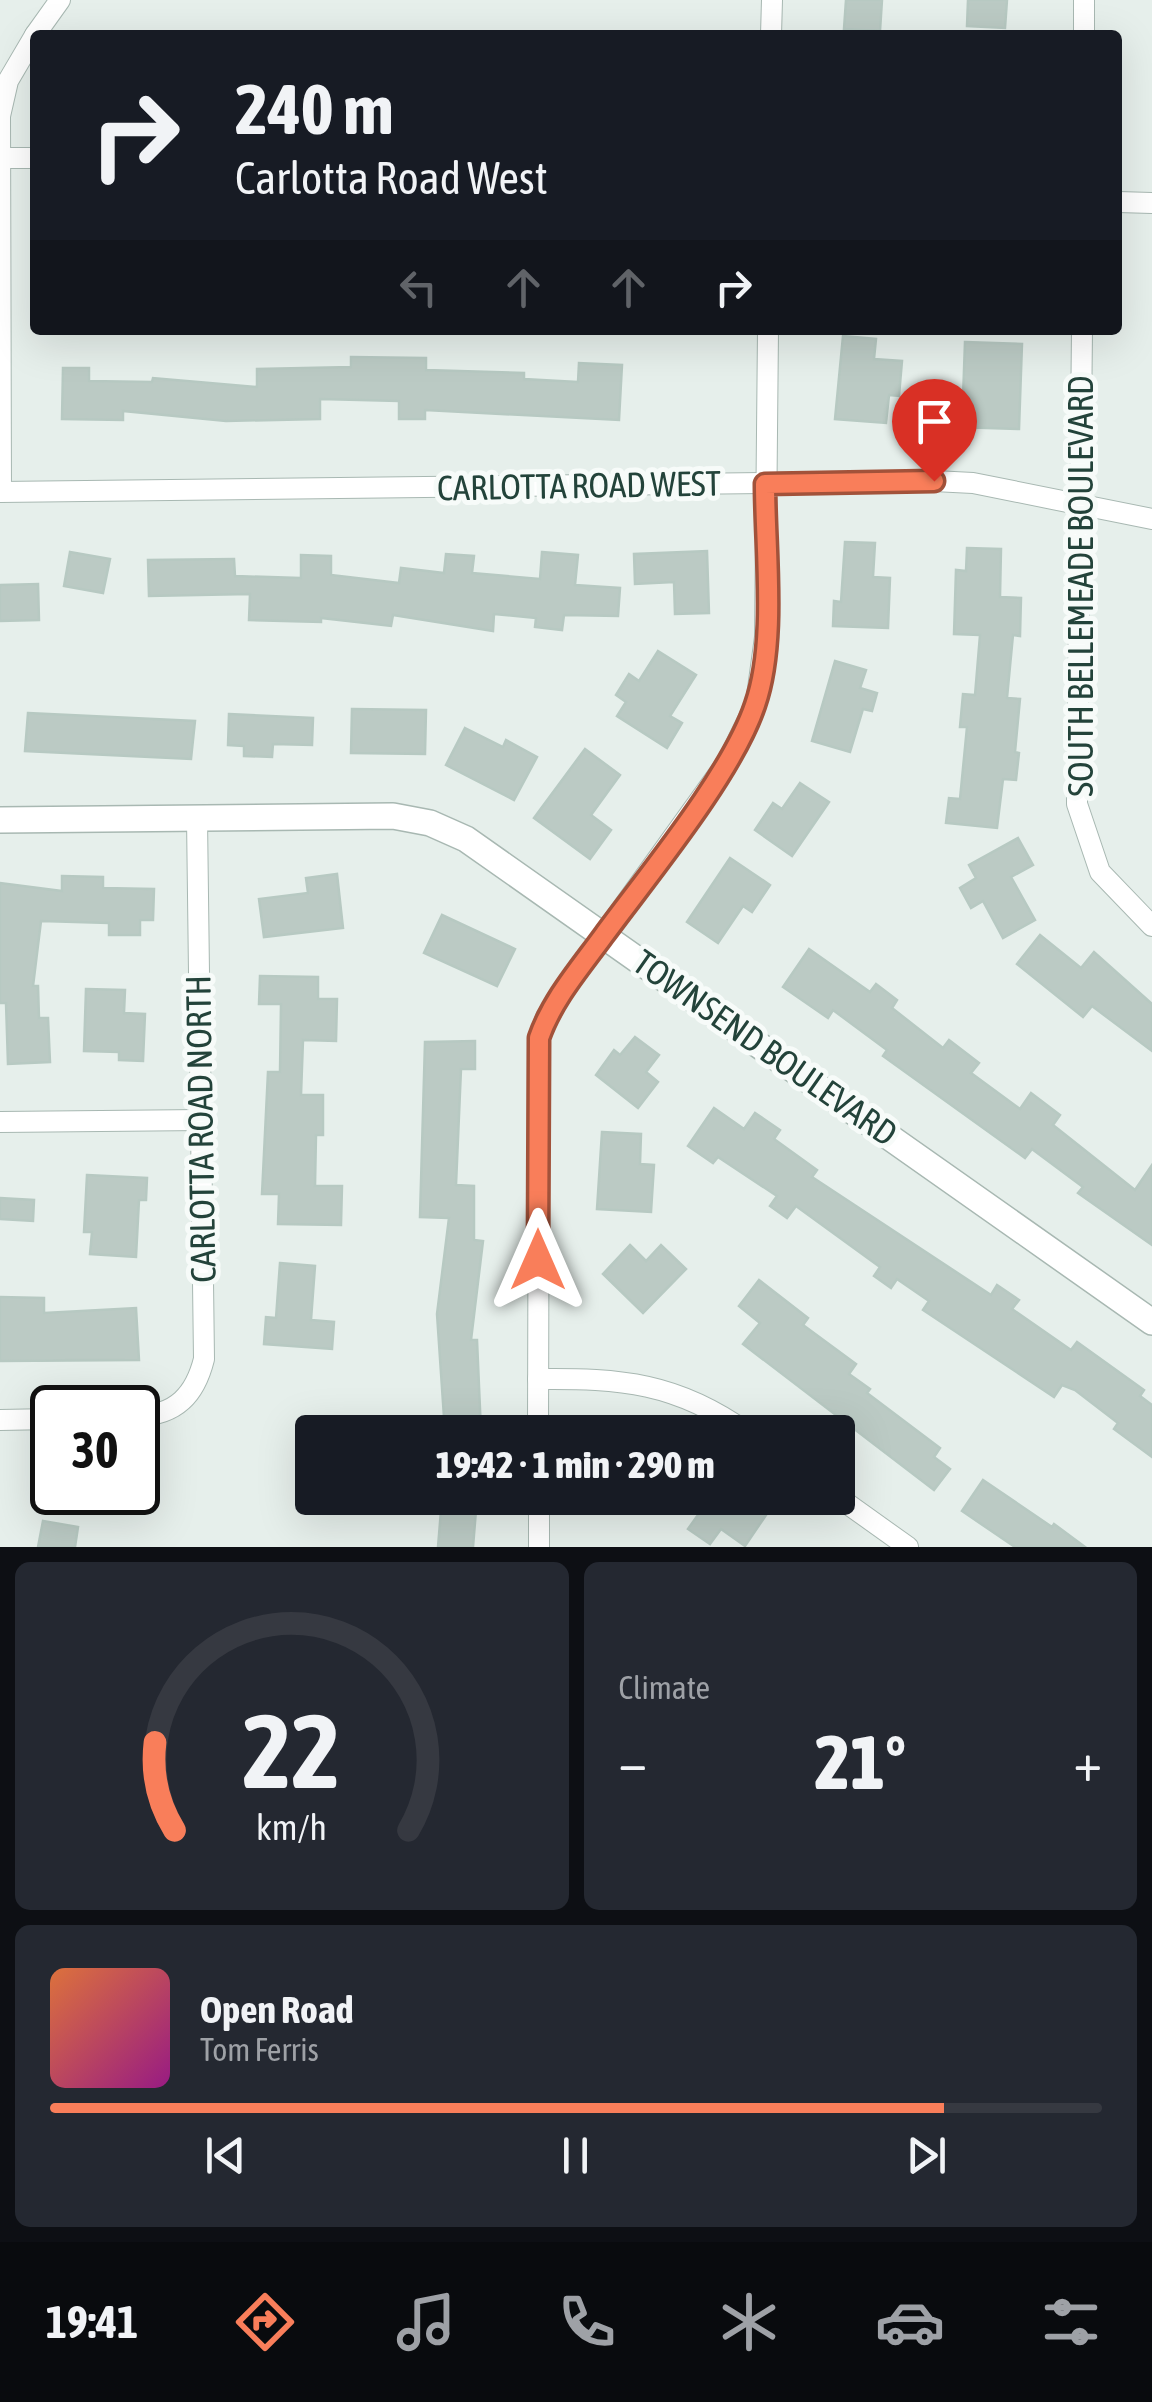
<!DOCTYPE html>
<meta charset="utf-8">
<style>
:root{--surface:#171b24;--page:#242831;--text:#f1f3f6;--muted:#9ea1a6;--line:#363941;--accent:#f97e5a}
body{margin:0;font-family:"Asap Condensed",sans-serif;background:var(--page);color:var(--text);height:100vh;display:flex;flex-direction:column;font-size:38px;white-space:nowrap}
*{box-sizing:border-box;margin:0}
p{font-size:32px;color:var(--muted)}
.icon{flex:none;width:55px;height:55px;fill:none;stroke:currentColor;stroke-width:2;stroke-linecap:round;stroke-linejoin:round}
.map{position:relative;height:1547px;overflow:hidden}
.sheet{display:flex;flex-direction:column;gap:15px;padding:15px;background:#0d0f14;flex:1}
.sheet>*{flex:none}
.hud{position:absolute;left:30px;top:30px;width:1092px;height:305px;border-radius:10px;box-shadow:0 10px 40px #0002;background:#171b24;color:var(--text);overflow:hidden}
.speed{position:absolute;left:30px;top:1385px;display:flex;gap:20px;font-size:50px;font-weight:700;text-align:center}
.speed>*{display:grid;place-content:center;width:130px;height:130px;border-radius:50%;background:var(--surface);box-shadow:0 10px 40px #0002;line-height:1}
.speed .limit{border:5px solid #111;border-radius:15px;background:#fff;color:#111}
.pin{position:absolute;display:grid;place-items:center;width:85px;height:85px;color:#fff;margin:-102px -42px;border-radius:50% 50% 50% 0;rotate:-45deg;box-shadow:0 0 10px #0007}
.pin .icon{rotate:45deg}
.me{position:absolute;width:110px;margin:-55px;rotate:0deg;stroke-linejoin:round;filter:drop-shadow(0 0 8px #0008)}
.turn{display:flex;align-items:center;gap:35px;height:210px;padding:0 40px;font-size:45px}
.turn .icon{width:130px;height:130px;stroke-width:2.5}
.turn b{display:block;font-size:70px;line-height:85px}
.lanes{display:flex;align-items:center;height:95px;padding:0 40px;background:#0003;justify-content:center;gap:50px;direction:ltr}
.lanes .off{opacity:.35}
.big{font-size:75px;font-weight:800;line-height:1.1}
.sheet .card{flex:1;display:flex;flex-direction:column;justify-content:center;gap:15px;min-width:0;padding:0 35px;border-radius:15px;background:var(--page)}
.sheet .dial{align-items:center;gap:0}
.dial svg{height:260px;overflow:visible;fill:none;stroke:var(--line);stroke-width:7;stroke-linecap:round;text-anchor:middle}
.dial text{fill:var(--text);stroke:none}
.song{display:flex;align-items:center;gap:30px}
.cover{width:120px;height:120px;border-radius:15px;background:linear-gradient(135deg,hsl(20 70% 55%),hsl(310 70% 35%))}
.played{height:10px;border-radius:5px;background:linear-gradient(90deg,var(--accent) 85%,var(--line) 85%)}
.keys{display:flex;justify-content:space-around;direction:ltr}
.heat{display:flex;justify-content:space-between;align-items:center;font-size:55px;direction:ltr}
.sheet .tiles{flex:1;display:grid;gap:15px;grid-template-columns:1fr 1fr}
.card:last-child{grid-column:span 2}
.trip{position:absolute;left:295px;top:1415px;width:560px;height:100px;border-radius:10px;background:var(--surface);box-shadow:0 10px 40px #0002;font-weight:800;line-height:100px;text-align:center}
.dock{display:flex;height:160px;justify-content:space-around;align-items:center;background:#090b0e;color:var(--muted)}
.dock .icon{width:70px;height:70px}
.dock .on{color:var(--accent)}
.dock b{font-size:45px;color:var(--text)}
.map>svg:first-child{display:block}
</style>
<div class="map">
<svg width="1152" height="1547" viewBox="0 0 1152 1547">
<rect width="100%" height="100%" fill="#e6efeb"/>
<g fill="#bbcac4" stroke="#b7c9c2" stroke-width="2.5">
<path d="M846 0H882L880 31 844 29Z"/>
<path d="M968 0H1007L1005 28 967 26Z"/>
<path d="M843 336 876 339 874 359 902 361 899 396 889 395 886 423 835 419Z"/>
<path d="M965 342 1022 344 1019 429 956 427 957 398H963Z"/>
<path d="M351 357 426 358V370L524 373V379L578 382 579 363 622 365 619 420 425 410V419H399V401L320 399V419L226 421 123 411V420L62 419 63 368H89V381L152 382 153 378 257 387V369L351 367Z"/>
<path d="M845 542 875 543 873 577 890 578 888 628 833 626 834 601 841 602Z"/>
<path d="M967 548 1001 549 1000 597 1021 598 1020 636 1013 635 1007 698 1020 699 1015 752 1019 753 1016 780 1003 779 997 828 946 823 949 798 960 799 967 727H960L963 694 975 695 980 635 954 634 956 570 966 571Z"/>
<path d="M707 551 709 613 675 614 674 582 635 584 634 554Z"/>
<path d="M70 552 110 559 103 593 64 586Z"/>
<path d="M542 552 578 555 575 585 620 588 618 616 564 615 562 630 535 627 536 618 494 614 493 631 393 615 391 626 321 618V622L249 620 250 594 149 596 148 560 234 559 235 576 301 578V555L331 556V575L399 583 401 568 444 573 446 554 474 556 472 573 540 579Z"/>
<path d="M38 584 39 620 0 621V585Z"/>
<path d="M658 651 696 675 670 716 682 723 667 748 617 716 626 702 616 695 629 674 639 681Z"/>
<path d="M835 661 866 670 860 688 877 693 872 711 863 709 850 752 812 741Z"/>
<path d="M352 709 426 710 425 754 351 753Z"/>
<path d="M28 713 195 721 191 759 25 751Z"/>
<path d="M229 714 313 718 312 745 273 744 272 757 244 756V746L228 745Z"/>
<path d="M465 728 503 747 506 740 537 757 514 800 446 765Z"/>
<path d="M585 749 620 775 591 815 611 830 590 859 534 818Z"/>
<path d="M800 783 829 802 792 856 755 830 773 803 782 809Z"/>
<path d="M1018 838 1033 865 1011 877 1035 920 1003 938 983 901 971 908 960 888 976 878 969 865Z"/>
<path d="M730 858 770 885 752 912 743 906 718 943 687 922Z"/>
<path d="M337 874 343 928 264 937 259 899 308 893 306 878Z"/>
<path d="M62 876 103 877V888L154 889 153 920H140V935H109V923L41 921 33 986H38L39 1018H48L50 1062 8 1064 6 1003H0V883L62 891Z"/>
<path d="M442 915 515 949 497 986 424 953Z"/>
<path d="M1040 935 1081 968 1094 952 1152 1004V1051L1092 1006 1083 1017 1017 964Z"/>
<path d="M809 949 870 992 876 984 897 1000 892 1008 943 1048 949 1040 979 1063 971 1073 1020 1109 1031 1093 1060 1115 1053 1125 1135 1190 1152 1165V1245L1078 1193 1083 1187 1032 1149 1025 1158 883 1056 887 1050 833 1010 828 1018 783 987Z"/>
<path d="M260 976 318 977V999H337L336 1041 303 1040 301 1095H323V1135H316L315 1186H342L341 1225 278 1224 279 1194H262L268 1072H280L281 1004H259Z"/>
<path d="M86 989 125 990 124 1013 145 1014 143 1061 119 1060V1052L84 1051Z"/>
<path d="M635 1037 659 1055 646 1072 658 1082 638 1108 596 1075 614 1050 620 1055Z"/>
<path d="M475 1041V1069H461L456 1185 474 1186V1240L483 1241 471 1340H477L481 1432H445L437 1314 449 1218 420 1217 425 1042Z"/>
<path d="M714 1108 744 1129 755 1113 780 1130 774 1139 817 1170 812 1177 991 1295 997 1285 1019 1300 1012 1309 1071 1350 1077 1342 1144 1390 1140 1396 1152 1405V1457L1114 1429 1118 1423 1075 1390 1062 1385 1054 1397 923 1310 929 1301 897 1279 891 1288 874 1276 880 1267 796 1206 787 1218 770 1206 777 1196 718 1157 713 1163 688 1146Z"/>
<path d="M602 1132 641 1134 640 1164 654 1165 651 1212 597 1209Z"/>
<path d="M87 1175 147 1178 146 1200H139L136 1257 90 1254 92 1232H84Z"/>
<path d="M0 1198 34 1200 33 1221 0 1219Z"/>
<path d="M630 1245 646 1261 661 1245 686 1269 643 1313 603 1274Z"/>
<path d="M280 1263 315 1266 311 1320 334 1322 332 1349 264 1344 266 1317 276 1318Z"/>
<path d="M759 1280 808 1318 803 1325 856 1364 849 1374 870 1389 867 1393 940 1448 934 1457 950 1469 934 1490 743 1344 760 1323 739 1306Z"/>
<path d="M0 1297 44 1298V1313L136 1308 139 1360 0 1361Z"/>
<path d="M983 1480 1052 1527 1054 1524 1085 1547H1015L962 1511Z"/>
<path d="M442 1498H477L473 1547H438Z"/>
<path d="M710 1498H742L766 1515 745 1546 721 1529 710 1544 688 1529Z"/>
<path d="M43 1521 78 1527 75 1547H38Z"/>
</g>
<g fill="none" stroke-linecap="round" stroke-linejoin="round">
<g stroke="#a8b8b2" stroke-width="22">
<g id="minor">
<path d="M35 35 60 0"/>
<path d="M771 35 772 0"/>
<path d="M1084 35V0"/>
<path d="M0 158H35"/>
<path d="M1118 202 1152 203"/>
<path d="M1082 330 1077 804 1100 872 1152 926"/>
<path d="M0 492 934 481 973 483 1152 519"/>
<path d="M1 492 0 116 8 81 35 35"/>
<path d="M0 1122 202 1120"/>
<path d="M538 1379C621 1378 677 1383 746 1432"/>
<path d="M138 1416C176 1415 195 1395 204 1359L197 818"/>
<path d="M0 1420 52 1419"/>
<path d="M538 1432 539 1038 546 1017 580 967 727 762 756 703 765 637 768 330"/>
<path d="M838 1497 908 1547"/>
<path d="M539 1498V1547"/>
</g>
</g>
<g stroke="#a8b8b2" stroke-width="28">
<path id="tertiary" d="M0 820 393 816 430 823 466 839 1152 1322"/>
</g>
<use href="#minor" stroke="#fff" stroke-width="20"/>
<use href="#tertiary" stroke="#fff" stroke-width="25"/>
</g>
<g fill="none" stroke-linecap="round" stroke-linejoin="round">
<g stroke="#a2523a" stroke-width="25">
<path id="route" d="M538 1260 539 1038C552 1000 580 968 604 935 649 874 732 774 755 705 777 642 765 550 765 484L934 481"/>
</g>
<use href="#route" stroke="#f97e5a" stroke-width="18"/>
</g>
<g text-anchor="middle" stroke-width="10" stroke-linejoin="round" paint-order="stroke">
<g font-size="35" fill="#23433a" stroke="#f7fbf9">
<text transform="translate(579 486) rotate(-1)" y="12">CARLOTTA ROAD WEST</text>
<text transform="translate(1081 586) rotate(-90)" y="12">SOUTH BELLEMEADE BOULEVARD</text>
<text transform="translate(765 1048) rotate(35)" y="12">TOWNSEND BOULEVARD</text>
<text transform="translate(201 1129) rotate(-91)" y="12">CARLOTTA ROAD NORTH</text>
</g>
</g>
</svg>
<div class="speed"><div class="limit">30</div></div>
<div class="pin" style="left:934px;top:481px;background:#d93025"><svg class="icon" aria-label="arrive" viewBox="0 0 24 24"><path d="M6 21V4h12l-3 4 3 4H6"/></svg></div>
<svg class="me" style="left:538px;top:1260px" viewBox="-20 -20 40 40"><path d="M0-17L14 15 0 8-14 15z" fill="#f97e5a" stroke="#fff" stroke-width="4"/></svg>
<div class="trip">19:42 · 1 min · 290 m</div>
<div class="hud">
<div class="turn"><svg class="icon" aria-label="right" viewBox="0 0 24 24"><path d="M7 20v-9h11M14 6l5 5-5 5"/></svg><div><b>240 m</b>Carlotta Road West</div></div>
<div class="lanes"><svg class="icon off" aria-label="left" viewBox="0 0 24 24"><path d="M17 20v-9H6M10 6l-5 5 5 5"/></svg><svg class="icon off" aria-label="ahead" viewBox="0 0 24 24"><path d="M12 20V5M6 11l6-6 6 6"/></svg><svg class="icon off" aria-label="ahead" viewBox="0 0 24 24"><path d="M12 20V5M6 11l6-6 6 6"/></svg><svg class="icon" aria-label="right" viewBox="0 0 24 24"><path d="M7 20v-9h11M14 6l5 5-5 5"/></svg></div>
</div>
</div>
<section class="sheet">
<div class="tiles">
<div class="card dial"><svg viewBox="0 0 100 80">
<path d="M14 69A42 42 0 1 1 86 69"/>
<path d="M14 69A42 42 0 0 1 8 42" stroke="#f97e5a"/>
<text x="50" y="56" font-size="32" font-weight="700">22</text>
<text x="50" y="72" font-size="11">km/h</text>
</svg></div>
<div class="card"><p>Climate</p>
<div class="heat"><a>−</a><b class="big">21°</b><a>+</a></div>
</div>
<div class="card">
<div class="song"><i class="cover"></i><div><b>Open Road</b><p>Tom Ferris</p></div></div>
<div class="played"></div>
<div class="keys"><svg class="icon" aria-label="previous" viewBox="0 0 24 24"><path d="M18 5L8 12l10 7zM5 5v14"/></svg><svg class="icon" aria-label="pause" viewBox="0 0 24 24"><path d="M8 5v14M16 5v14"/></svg><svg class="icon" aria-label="next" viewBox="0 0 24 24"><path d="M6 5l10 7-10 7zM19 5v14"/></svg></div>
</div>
</div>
</section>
<nav class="dock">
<b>19:41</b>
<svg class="icon on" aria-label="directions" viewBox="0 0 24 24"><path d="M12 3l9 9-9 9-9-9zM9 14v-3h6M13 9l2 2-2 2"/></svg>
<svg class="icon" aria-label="music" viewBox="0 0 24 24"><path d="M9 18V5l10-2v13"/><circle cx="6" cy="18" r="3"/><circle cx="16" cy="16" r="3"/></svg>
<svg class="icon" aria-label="phone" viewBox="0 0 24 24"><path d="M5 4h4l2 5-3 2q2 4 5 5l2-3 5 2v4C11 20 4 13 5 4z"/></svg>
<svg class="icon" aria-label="climate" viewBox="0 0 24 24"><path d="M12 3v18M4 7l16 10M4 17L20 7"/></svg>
<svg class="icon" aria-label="car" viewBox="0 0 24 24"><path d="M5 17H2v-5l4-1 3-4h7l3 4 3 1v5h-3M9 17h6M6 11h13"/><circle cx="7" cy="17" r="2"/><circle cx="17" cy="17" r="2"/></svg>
<svg class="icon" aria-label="filters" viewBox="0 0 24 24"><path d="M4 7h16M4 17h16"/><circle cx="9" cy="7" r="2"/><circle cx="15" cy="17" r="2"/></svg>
</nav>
